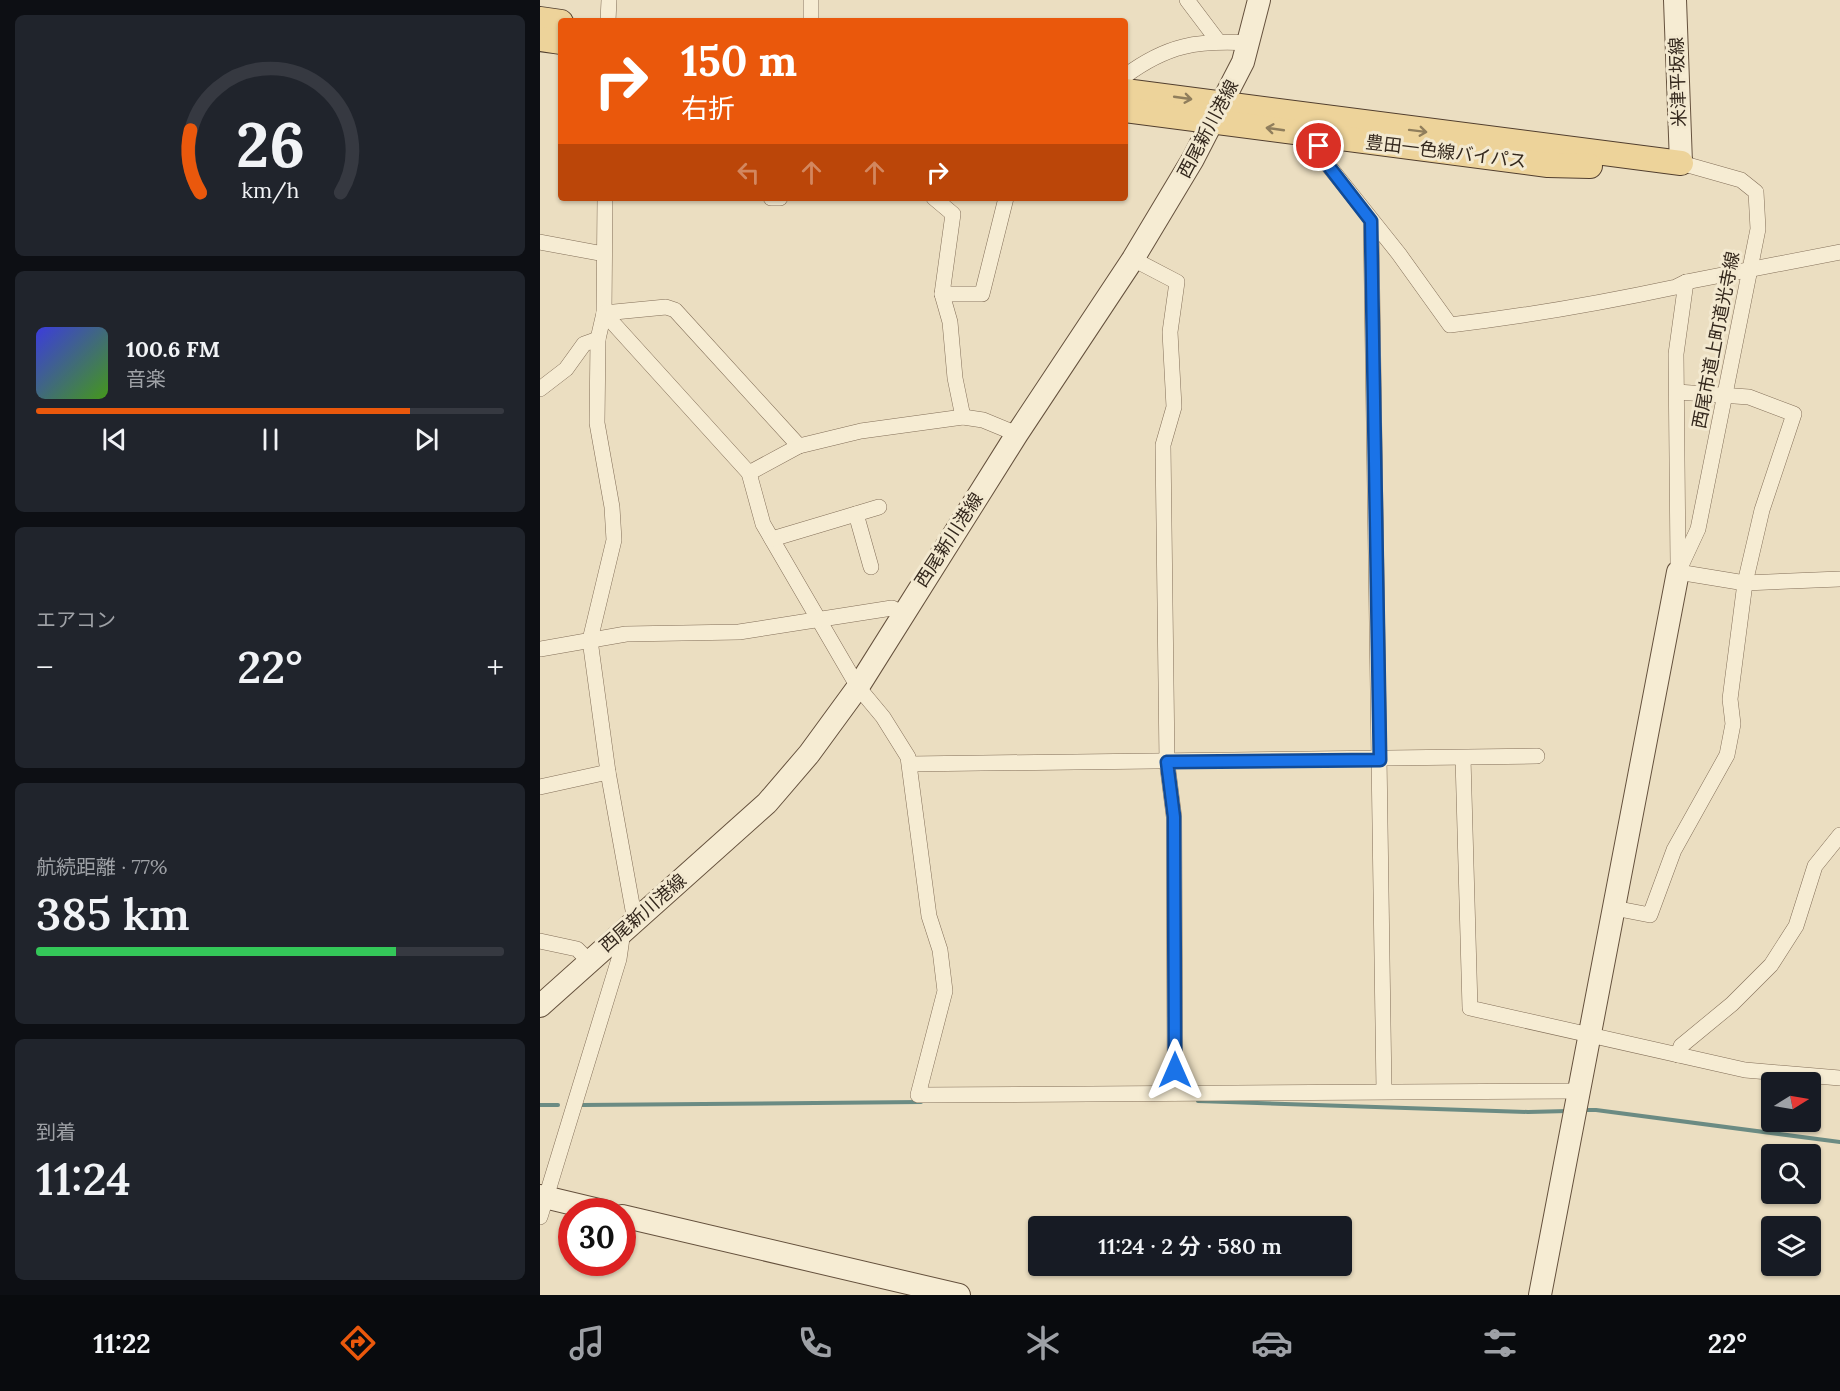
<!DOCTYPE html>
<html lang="ja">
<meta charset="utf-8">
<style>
:root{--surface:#171b24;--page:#20242c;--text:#f1f3f6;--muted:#9ea1a6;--line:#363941;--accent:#ea580c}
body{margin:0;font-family:Lora,"Noto Sans JP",serif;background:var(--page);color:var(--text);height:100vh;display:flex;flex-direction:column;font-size:22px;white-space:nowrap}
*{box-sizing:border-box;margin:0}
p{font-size:20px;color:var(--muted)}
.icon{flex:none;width:33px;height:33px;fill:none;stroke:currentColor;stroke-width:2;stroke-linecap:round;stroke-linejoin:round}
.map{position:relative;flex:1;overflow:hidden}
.sheet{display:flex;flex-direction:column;gap:15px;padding:15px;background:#0d0f14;width:540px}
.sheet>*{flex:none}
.top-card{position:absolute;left:18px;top:18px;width:570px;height:183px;border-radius:6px;box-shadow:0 2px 4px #0004;background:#ea580c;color:#fff;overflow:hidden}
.needle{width:39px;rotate:79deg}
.buttons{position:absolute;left:1221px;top:1072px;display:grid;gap:12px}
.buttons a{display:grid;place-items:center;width:60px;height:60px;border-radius:6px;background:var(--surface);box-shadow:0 2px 4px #0004;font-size:30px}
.speed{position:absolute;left:18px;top:1198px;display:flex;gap:12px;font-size:30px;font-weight:700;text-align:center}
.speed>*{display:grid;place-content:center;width:78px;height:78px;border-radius:50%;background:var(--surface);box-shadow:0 2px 4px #0004;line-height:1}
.speed .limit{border:9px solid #d22;background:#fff;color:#111}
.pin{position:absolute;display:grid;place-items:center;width:51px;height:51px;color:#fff;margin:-26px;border:3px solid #fff;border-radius:50%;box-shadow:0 2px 6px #0007}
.me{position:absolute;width:66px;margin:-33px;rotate:0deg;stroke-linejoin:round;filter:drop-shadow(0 0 4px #0008)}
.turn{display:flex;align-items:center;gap:21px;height:126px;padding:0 24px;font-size:27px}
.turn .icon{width:78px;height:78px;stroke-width:2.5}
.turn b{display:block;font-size:42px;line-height:51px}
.lanes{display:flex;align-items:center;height:57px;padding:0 24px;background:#0003;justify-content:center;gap:30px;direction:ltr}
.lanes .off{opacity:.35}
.big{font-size:45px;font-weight:600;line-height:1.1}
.sheet .tile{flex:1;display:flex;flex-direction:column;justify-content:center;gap:9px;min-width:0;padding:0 21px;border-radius:9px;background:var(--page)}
.sheet .dial{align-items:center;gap:0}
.dial svg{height:156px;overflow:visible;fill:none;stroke:var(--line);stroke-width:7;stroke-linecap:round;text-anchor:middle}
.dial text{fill:var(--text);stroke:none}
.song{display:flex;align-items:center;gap:18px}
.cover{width:72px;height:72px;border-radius:9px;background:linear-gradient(135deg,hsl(240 70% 55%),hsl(100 70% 35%))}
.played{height:6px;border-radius:3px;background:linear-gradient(90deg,var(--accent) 80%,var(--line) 80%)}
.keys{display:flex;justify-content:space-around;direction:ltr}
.heat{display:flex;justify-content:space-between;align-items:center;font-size:33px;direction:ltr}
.charge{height:9px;border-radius:4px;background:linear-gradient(90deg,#34c759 77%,var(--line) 0)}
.trip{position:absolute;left:488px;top:1216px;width:324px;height:60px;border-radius:6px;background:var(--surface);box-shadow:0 2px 4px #0004;font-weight:600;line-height:60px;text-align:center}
.menu{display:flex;height:96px;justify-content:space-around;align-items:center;background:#090b0e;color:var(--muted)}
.menu .icon{width:42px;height:42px}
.menu .selected{color:var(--accent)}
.menu b{font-size:27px;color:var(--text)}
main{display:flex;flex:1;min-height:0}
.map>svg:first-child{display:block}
</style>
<main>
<section class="sheet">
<div class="tile dial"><svg viewBox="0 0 100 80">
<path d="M14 69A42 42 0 1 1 86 69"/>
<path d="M14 69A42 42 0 0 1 9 37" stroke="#ea580c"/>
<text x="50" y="56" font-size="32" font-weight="700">26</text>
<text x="50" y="72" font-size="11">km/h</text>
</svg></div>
<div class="tile">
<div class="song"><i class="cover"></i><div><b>100.6 FM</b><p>音楽</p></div></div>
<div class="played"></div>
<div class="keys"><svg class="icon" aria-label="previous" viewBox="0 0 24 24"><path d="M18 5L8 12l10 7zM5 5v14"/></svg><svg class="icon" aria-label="pause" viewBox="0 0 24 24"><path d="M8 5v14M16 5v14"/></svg><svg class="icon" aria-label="next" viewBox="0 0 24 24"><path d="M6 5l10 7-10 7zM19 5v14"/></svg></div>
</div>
<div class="tile"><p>エアコン</p>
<div class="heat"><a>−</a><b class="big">22°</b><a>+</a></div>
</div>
<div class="tile"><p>航続距離 · 77%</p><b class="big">385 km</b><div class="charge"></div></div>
<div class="tile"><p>到着</p><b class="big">11:24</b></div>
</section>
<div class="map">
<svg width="1300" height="1295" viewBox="0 0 1300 1295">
<rect width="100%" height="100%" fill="#ebdec1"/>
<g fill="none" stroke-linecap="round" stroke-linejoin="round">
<g stroke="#6b8b83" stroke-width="4">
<path d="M658 1101 988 1112 1028 1111"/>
<path d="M0 1105H18"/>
<path d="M42 1105 381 1102"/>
<path d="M1042 1110H1056L1300 1142"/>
</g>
<g stroke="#836f59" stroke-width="16">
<g id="street">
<path d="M647 0 678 41"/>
<path d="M68 21 69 0"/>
<path d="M271 21V0"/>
<path d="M585 76C627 45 657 40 709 43"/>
<path d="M780 135V155L859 254 910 325C987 316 1061 303 1136 287L1146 282 1300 252"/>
<path d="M65 198 64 313 58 339 57 423 72 507 74 540 50 640 68 772 95 921"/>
<path d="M231 198H240"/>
<path d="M394 198 413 214 402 294 410 322 415 378 423 417"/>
<path d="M831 221 844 1091"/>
<path d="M0 242 64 254"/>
<path d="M593 259 637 282 630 332 634 407 623 445 627 762 634 817 635 1093"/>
<path d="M402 294H442L466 198"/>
<path d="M64 313 209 473 223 524 318 687 343 717 368 757 389 916 400 950 405 991 378 1095 1039 1091"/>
<path d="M64 313 126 307 135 310 259 446"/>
<path d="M0 389 26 369 44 344 58 339"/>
<path d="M209 473 259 446 321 431 423 417 443 420 477 434"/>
<path d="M316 514 331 567"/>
<path d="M232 539 339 507"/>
<path d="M1138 563 1136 354 1146 282"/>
<path d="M1138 572 1158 529 1218 229 1216 192 1201 180 1141 163"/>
<path d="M1138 572 1205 583 1300 579"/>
<path d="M0 649 86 634 199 632 352 608 362 613"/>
<path d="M923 758 930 1008 1205 1070 1300 1078"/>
<path d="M370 764 997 756"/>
<path d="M0 787 68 772"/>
<path d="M1074 908 1110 915 1134 850 1187 755 1193 724 1190 699 1205 583 1222 510 1254 414 1209 397 1137 392"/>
<path d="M0 941 37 949 49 961"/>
<path d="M1138 1055 1141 1046 1192 1004 1231 965 1256 926 1275 866 1300 835"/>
<path d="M0 1217 79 959 83 931"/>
</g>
</g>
<g stroke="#65513d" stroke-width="24">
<g id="secondary">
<path d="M1135 0 1141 163"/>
<path d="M0 1006 227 803 269 754 318 687 477 434 593 259 653 159 703 62 719 0"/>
<path d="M0 1196 67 1212"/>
<path d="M82 1216 419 1295"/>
<path d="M1000 1295 1138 572"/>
</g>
</g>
<g stroke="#513e2e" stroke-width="26">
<g id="primary">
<path d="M0 19 21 22"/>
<path d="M0 39 21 42"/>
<path d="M585 91 1141 163"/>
<path d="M585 110 1008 165 1050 166"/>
</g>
</g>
<use href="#street" stroke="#f6ecd3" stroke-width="15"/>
<use href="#secondary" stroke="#f6ecd3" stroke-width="22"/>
<use href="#primary" stroke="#edd39a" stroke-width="24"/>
</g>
<defs><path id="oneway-shaft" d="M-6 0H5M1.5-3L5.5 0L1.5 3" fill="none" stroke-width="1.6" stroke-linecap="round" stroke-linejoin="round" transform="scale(1.5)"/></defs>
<g stroke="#907e5c">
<use href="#oneway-shaft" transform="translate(643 98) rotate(8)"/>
<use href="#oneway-shaft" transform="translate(735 129) rotate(-172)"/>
<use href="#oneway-shaft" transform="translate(878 131) rotate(7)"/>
</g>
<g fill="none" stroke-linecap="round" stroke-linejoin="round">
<g stroke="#114b97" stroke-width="15">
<path id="route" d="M635 1070 634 817 627 762 840 760 831 221 780 155 779 146"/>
</g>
<use href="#route" stroke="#1a73e8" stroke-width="10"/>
</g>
<g text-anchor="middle" stroke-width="6" stroke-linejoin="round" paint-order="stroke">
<g font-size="18" fill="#34281d" stroke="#f3e9d0">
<text transform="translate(1138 82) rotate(-92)" y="6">米津平坂線</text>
<text transform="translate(668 129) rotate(-62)" y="6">西尾新川港線</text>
<text transform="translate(906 152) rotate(7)" y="6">豊田一色線バイパス</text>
<text transform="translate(1176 340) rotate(-79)" y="6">西尾市道上町道光寺線</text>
<text transform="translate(409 540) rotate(-57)" y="6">西尾新川港線</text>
<text transform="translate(103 913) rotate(-41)" y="6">西尾新川港線</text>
</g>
</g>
</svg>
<div class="buttons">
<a><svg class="needle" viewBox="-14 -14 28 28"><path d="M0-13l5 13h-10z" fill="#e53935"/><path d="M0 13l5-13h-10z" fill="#9ea1a6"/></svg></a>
<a><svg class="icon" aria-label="search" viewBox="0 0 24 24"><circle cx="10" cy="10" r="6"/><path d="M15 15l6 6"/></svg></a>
<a><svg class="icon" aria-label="layers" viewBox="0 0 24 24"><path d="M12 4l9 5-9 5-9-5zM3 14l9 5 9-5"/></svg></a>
</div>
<div class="speed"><div class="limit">30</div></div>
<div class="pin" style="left:779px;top:146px;background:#d93025"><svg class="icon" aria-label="arrive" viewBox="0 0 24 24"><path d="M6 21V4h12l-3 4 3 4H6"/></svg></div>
<svg class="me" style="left:635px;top:1070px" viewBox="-20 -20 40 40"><path d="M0-17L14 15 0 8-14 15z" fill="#1a73e8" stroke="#fff" stroke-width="4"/></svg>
<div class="trip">11:24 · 2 分 · 580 m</div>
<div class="top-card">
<div class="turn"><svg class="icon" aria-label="right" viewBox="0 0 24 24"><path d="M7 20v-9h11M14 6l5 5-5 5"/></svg><div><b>150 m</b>右折</div></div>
<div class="lanes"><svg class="icon off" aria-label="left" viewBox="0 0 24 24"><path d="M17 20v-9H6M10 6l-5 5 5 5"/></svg><svg class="icon off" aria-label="ahead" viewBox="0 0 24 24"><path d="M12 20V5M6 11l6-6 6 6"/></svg><svg class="icon off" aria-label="ahead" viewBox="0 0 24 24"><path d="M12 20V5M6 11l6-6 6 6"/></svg><svg class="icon" aria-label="right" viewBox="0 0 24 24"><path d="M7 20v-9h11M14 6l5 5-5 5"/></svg></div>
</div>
</div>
</main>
<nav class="menu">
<b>11:22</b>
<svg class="icon selected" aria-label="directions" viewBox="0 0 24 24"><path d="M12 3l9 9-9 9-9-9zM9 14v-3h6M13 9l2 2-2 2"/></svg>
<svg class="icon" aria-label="music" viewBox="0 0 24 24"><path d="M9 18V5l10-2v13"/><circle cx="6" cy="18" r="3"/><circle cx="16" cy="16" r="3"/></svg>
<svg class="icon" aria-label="phone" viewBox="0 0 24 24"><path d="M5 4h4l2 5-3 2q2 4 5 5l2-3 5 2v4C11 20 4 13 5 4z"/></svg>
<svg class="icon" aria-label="climate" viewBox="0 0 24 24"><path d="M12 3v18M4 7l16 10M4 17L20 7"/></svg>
<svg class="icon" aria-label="car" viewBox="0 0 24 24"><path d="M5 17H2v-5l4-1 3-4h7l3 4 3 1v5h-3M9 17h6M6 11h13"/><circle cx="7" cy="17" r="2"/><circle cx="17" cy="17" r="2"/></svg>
<svg class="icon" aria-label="filters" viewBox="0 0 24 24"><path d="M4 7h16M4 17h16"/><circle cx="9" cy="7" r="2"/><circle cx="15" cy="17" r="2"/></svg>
<b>22°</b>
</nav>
